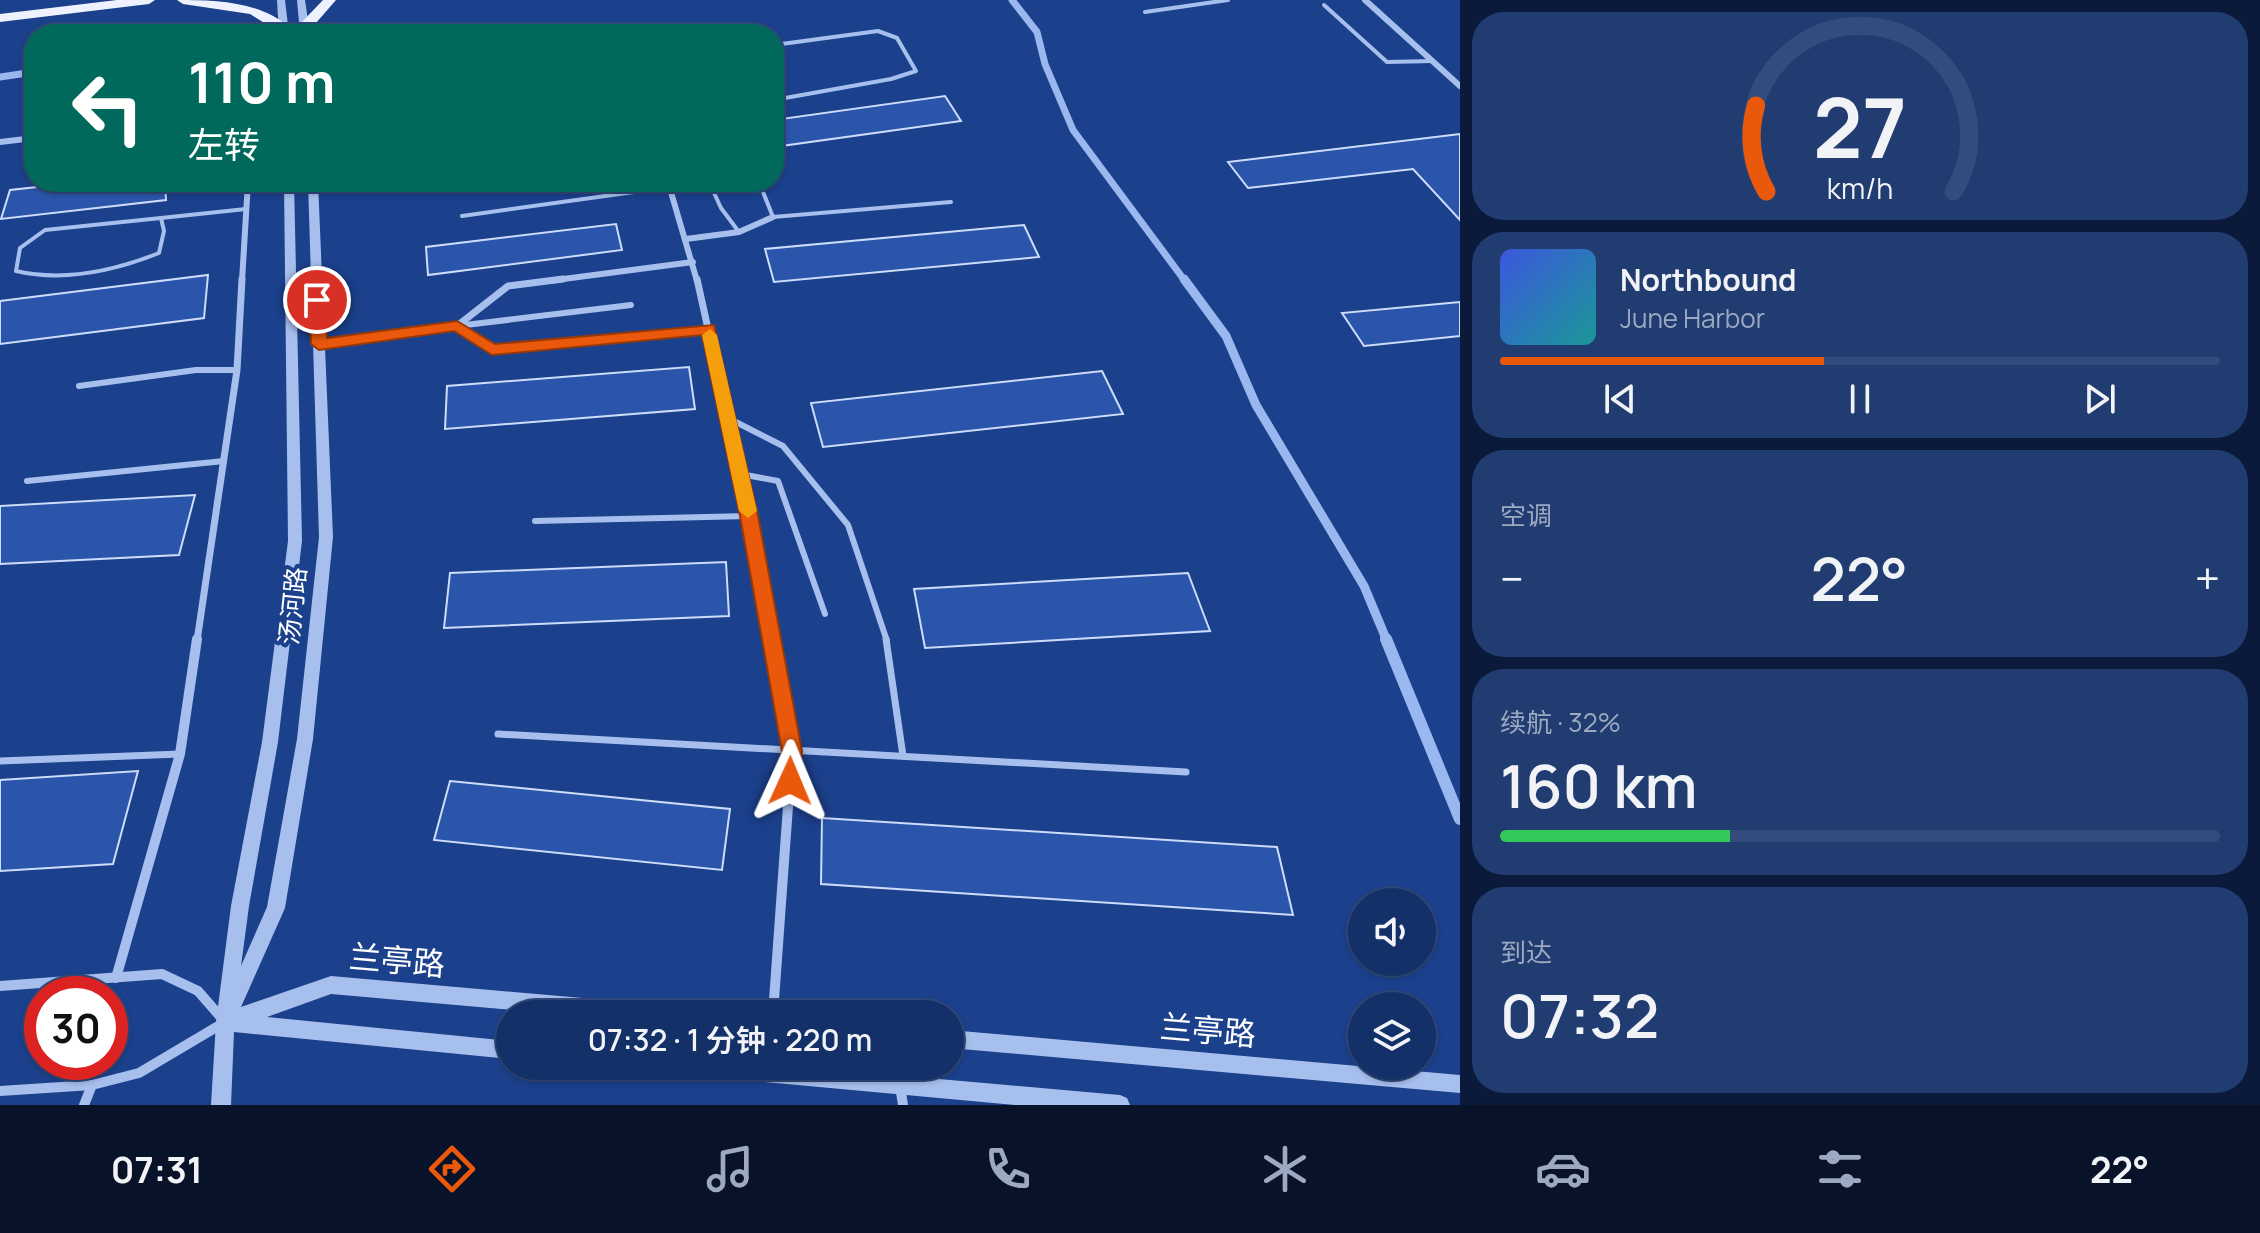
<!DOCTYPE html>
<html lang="zh">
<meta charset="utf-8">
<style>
:root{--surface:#143069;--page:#213c71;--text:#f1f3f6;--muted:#9da9c0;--line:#334b7d;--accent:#ea580c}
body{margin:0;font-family:Manrope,"Noto Sans SC",sans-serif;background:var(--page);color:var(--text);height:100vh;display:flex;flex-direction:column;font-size:30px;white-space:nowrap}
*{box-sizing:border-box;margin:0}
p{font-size:26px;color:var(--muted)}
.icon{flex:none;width:44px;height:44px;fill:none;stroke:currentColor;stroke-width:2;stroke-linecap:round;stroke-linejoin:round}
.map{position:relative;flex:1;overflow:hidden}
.panel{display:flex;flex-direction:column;gap:12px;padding:12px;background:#0b1a3a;width:800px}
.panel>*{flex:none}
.top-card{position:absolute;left:24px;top:24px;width:760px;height:168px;border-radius:32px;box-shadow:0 2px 6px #0004,0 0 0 2px var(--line);background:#00695c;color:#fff;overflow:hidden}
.fabs{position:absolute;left:1348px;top:888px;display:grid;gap:16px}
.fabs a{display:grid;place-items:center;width:88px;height:88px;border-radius:50%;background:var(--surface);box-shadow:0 2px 6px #0004,0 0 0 2px var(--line);font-size:40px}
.speed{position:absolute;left:24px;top:976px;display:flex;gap:16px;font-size:40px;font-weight:700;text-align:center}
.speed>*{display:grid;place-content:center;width:104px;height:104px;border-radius:50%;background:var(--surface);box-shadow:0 2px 6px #0004,0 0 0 2px var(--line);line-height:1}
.speed .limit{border:12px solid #d22;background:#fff;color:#111}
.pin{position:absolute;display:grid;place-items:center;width:68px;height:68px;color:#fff;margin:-34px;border:4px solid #fff;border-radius:50%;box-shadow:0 2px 8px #0007}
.me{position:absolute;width:88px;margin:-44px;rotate:1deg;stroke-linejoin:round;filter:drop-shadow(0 0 6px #0008)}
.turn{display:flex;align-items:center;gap:28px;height:168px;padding:0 32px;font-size:36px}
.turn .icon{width:104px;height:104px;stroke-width:2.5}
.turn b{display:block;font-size:56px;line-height:68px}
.big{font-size:60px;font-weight:600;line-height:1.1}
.panel .tile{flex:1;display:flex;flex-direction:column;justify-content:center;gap:12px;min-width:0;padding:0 28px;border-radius:32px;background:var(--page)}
.panel .dial{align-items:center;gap:0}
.dial svg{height:208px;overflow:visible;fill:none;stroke:var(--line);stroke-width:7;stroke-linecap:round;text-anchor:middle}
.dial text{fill:var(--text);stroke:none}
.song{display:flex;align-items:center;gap:24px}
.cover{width:96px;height:96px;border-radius:12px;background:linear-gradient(135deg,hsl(230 70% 55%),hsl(180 70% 35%))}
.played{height:8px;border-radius:4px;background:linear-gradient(90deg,var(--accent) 45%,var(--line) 45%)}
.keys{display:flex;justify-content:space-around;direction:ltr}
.heat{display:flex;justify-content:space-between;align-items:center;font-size:44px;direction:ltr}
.charge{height:12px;border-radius:6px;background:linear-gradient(90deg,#34c759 32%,var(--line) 0)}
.trip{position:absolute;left:496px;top:1000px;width:468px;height:80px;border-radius:40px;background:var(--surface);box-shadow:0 2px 6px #0004,0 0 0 2px var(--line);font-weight:600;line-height:80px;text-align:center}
.dock{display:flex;height:128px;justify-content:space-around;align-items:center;background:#08132a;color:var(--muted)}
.dock .icon{width:56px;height:56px}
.dock .selected{color:var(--accent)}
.dock b{font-size:36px;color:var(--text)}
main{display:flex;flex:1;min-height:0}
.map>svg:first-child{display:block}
</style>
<main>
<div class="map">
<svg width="1460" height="1105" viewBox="0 0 1460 1105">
<rect width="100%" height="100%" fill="#1b408c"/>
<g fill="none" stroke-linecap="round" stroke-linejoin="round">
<g stroke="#9ab8ef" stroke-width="7">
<path d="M1012 0 1037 32 1045 64 1073 130 1185 281"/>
<path d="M0 77 34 72"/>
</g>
<path stroke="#9ab8ef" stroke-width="9" d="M1184 279 1226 336 1256 405 1364 586 1387 641"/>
<path stroke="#9ab8ef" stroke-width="12" d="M1386 639 1460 819"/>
</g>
<g fill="#2a55aa" stroke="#cddcfa" stroke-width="2">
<path d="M945 96 961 121 774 147V120Z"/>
<path d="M1460 134V220L1413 169 1248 188 1228 162Z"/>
<path d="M83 182H165L166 200 1 219 10 190Z"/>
<path d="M616 224 622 250 428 275 426 247Z"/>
<path d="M1024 225 1039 257 774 282 765 249Z"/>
<path d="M208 275 204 318 0 344V301Z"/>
<path d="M1460 302V336L1364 346 1342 313Z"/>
<path d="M689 367 695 409 445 429 447 386Z"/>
<path d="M1102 371 1123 414 823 447 811 403Z"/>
<path d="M195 495 179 555 0 564V506Z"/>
<path d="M726 562 729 616 444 628 450 573Z"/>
<path d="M1188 573 1210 631 925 648 914 589Z"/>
<path d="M138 771 113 864 0 871V780Z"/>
<path d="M450 781 730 809 722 870 434 840Z"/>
<path d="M822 818 1277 847 1293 915 821 884Z"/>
</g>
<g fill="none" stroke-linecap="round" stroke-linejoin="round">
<g stroke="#a7bfed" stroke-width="4">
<path d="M1324 5 1387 62 1433 61"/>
<path d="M1145 12 1228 0"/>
<path d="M774 45 878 31 897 38 916 71 891 79 774 100"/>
<path d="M709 182 721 208 739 232"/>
<path d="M759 182 773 217 951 202"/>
<path d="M462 216 670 187"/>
<path d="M161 218 164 231 159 253C114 271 64 282 16 271L20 248 45 230Z"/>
<path d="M161 218 246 209"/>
</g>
<g stroke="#a7bfed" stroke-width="6">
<path d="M457 326 631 305"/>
<path d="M79 386 196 370H237"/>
<path d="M728 418 783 446 848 525 887 641"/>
<path d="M740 474 778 481 825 614"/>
<path d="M27 481 224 461"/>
<path d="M535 521 749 516"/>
</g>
<g stroke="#a7bfed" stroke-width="7">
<path d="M886 639 903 756"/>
<path d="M498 734 1186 772"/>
<path d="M0 761 180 754"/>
</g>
<g stroke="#a7bfed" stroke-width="6">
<path d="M1365 0 1460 86"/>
<path d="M0 142 34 138"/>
<path d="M668 182 697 281"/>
<path d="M686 239 739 232 773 217"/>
<path d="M242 281 248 182"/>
<path d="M548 281 693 262"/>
</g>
<g stroke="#a7bfed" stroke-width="7">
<path d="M563 279 508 286 457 326 492 350 708 329"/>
<path d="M697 279 740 474 771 641"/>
<path d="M319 344 457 326"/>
<path d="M197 641 237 370 242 279"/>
</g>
<g stroke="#a7bfed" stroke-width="10">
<path d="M771 639 792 751 773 1014"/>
<path d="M116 978 180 754 197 639"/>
<path d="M0 986 162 974 198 991 225 1022 139 1073 92 1085 0 1091"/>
<path d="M900 1086 903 1105"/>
<path d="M84 1105 92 1085"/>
</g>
<g fill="#a7bfed" fill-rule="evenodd">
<path d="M277 0H285L289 34H279Z"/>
<path d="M297 0H305L310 34H300Z"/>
<path d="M284 182H294L302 541 278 742 249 906 241 966 267 907 297 739 319 537 308 182H318L333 537 313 739 285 908 241 1007 331 976 663 1005 669 1008 672 1014H559L331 994 267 1017 510 1041V1059L234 1032 231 1105H211L216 1022 231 906 262 742 288 541Z"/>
<path d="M950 1030 1460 1075V1093L950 1048Z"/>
<path d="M679 1066H792L1120 1095 1127 1098 1130 1105H1015L688 1075 681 1073Z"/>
</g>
<g fill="#eef2ff" fill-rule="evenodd">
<path d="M117 0H155L149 4 0 22V14Z"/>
<path d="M177 0C216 0 261 1 291 29L279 32 250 14 183 4Z"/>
<path d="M323 0H336L309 31H299V25Z"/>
</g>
</g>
<path fill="#ea580c" stroke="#983908" stroke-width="2" d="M317 295 324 300 327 338 457 321 495 344 714 325 758 516 802 751 797 788 790 791 782 788 779 781 782 751 740 516 702 335 492 355 454 331 319 350 311 344 309 300Z"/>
<path fill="#f59e0b" d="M710 329 717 335 757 511 748 518 739 511 702 335Z"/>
<g text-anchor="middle" stroke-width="8" stroke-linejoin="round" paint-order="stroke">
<g font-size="26" fill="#fff" stroke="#1b408c">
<text transform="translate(293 606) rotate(-84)" y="9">汤河路</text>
</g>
<g font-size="32" fill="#fff" stroke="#1b408c">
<text transform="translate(397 961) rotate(5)" y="11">兰亭路</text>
<text transform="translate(1208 1031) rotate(5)" y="11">兰亭路</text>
</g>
</g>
</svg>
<div class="fabs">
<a><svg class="icon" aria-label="sound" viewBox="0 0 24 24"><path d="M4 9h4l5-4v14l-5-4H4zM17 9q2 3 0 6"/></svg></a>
<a><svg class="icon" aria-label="layers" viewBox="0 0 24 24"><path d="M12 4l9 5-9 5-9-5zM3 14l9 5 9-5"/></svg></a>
</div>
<div class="speed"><div class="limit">30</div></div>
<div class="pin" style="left:317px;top:300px;background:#d93025"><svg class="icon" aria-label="arrive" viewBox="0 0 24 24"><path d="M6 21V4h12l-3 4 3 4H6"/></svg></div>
<svg class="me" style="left:790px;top:781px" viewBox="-20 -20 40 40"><path d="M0-17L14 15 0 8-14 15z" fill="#ea580c" stroke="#fff" stroke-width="4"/></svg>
<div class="trip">07:32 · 1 分钟 · 220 m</div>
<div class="top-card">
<div class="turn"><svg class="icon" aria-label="left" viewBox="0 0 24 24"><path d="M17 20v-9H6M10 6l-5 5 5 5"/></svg><div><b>110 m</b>左转</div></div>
</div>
</div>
<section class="panel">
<div class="tile dial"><svg viewBox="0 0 100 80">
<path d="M14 69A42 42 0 1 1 86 69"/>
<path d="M14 69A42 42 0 0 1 10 36" stroke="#ea580c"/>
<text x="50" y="56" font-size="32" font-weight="700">27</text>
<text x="50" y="72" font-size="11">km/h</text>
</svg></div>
<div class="tile">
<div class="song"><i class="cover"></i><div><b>Northbound</b><p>June Harbor</p></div></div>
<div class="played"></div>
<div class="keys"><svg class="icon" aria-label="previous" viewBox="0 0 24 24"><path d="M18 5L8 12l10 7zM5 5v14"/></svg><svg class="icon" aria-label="pause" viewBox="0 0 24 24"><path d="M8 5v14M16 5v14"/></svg><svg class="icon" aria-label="next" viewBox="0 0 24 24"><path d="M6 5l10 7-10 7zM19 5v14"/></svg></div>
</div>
<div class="tile"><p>空调</p>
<div class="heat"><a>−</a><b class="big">22°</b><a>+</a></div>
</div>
<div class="tile"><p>续航 · 32%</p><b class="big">160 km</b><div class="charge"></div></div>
<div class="tile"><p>到达</p><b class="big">07:32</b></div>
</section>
</main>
<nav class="dock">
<b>07:31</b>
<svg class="icon selected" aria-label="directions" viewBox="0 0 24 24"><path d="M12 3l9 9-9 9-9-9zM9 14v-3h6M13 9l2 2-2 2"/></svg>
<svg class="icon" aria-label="music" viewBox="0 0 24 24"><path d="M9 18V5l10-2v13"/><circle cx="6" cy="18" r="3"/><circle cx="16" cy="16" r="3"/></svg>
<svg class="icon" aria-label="phone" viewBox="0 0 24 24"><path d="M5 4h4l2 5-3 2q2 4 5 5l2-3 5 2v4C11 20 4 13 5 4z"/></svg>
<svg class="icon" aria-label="climate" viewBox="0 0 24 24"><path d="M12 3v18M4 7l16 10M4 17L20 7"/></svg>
<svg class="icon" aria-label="car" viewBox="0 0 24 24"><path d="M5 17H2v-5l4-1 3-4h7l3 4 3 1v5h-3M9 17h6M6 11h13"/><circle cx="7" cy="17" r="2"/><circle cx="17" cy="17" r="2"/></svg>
<svg class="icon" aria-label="filters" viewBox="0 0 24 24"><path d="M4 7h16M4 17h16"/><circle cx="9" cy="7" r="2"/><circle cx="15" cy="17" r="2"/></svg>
<b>22°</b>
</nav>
